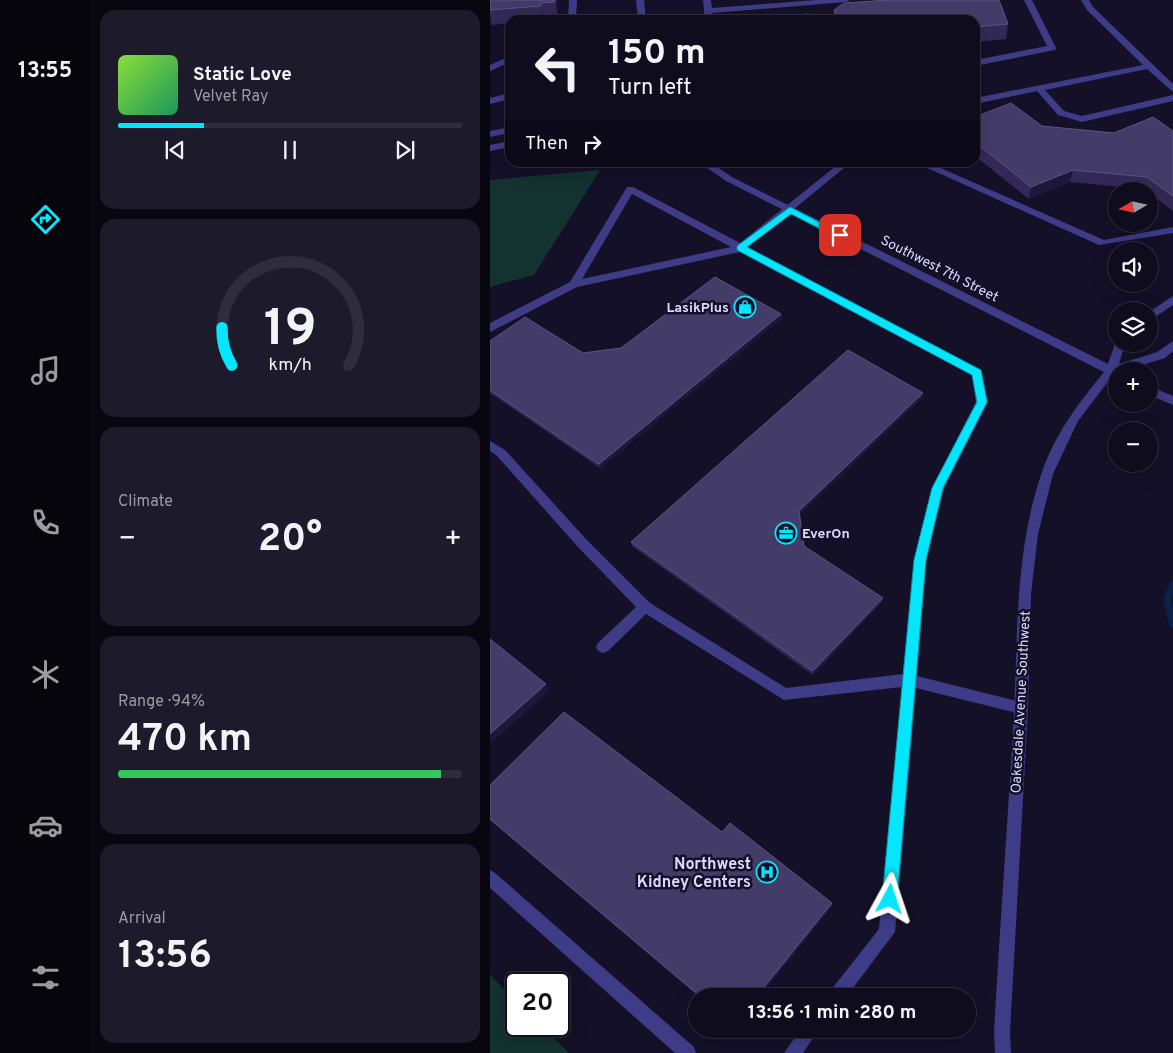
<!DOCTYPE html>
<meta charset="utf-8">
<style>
:root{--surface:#0f0c1e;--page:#1d1a2b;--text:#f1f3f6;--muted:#9b9ba4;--line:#2f2c3c;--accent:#05e6fd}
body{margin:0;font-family:Overpass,sans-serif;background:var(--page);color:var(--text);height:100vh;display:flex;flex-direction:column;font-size:19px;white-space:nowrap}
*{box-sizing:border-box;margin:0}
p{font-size:16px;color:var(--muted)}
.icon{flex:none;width:28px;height:28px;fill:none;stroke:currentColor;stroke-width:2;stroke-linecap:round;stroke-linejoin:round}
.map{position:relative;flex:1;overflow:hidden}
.sheet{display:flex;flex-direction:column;gap:10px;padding:10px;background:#080710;width:400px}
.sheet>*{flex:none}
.guide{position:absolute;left:15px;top:15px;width:475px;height:152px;border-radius:15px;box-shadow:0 5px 20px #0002,0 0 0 1px var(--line);background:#0f0c1e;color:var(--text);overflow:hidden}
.needle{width:32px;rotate:261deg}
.controls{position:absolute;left:618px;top:182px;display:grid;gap:10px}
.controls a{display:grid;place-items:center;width:50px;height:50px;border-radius:50%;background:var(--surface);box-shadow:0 5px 20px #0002,0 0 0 1px var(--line);font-size:25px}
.speed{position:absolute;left:15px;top:972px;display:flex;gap:10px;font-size:25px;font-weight:700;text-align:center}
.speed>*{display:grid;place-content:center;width:65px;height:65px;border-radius:50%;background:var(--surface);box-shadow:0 5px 20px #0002,0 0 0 1px var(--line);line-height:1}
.speed .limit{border:2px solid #111;border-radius:8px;background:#fff;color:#111}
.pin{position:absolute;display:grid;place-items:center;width:42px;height:42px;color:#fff;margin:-21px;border-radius:10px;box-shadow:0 2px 8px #0006}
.me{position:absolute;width:55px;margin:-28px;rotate:5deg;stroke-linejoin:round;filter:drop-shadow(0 0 4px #0008)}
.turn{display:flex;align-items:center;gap:18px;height:105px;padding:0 20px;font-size:22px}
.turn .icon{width:65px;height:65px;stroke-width:2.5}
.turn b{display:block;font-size:35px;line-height:42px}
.then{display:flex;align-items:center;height:48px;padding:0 20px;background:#0003;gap:10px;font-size:19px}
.big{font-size:38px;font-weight:700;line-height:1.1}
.sheet .card{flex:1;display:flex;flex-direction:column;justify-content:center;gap:8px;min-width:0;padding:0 18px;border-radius:15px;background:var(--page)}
.sheet .dial{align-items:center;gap:0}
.dial svg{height:130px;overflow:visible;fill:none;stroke:var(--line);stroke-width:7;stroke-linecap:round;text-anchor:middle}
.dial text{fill:var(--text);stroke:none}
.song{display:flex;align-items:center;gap:15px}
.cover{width:60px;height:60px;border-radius:8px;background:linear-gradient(135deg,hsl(90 70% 55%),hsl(150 70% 35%))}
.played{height:5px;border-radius:2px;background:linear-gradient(90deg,var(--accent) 25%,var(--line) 25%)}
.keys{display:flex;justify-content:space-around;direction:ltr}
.heat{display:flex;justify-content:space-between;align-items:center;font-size:28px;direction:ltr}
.charge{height:8px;border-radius:4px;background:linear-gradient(90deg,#34c759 94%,var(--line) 0)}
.trip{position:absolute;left:198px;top:988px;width:288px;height:50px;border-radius:25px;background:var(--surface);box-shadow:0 5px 20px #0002,0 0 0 1px var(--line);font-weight:700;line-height:50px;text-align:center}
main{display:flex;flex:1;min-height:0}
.tab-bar{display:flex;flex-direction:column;width:90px;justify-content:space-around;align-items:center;background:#06050c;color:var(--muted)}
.tab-bar .icon{width:35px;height:35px}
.tab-bar .current{color:var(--accent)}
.tab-bar b{font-size:22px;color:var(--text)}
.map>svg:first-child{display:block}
</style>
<main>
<nav class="tab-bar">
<b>13:55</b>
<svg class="icon current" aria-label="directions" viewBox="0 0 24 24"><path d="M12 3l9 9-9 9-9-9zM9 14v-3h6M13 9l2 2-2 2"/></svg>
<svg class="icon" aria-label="music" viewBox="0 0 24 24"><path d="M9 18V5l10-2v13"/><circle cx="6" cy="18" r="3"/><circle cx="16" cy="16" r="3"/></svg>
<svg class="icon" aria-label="phone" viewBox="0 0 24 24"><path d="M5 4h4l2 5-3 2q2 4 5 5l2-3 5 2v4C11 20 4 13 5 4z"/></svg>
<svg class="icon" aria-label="climate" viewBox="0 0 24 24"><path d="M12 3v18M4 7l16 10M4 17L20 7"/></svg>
<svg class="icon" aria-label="car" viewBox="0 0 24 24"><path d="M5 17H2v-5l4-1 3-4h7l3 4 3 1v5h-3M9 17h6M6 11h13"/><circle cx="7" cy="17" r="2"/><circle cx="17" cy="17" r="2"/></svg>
<svg class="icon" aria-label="filters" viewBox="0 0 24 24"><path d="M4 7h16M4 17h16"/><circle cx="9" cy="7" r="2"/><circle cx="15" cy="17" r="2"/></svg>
</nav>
<section class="sheet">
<div class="card">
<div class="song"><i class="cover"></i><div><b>Static Love</b><p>Velvet Ray</p></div></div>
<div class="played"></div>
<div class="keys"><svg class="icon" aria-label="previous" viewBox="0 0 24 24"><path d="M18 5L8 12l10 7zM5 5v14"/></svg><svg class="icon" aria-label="pause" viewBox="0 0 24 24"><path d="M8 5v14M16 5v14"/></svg><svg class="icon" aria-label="next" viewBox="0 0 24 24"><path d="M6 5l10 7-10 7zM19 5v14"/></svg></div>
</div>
<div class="card dial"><svg viewBox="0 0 100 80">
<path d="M14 69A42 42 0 1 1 86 69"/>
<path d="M14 69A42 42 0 0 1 8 46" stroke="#05e6fd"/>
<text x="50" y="56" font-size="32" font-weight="700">19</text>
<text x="50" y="72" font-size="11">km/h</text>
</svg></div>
<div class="card"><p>Climate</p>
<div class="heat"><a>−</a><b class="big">20°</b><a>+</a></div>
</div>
<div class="card"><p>Range · 94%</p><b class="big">470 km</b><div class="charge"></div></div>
<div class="card"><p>Arrival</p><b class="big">13:56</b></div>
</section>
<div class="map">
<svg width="683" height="1053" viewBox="0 0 683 1053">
<rect width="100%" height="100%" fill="#141028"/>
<g fill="#133230">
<path d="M110 170 44 275 0 287V180Z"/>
<path d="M0 975 26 1001V1026H52L79 1053H0Z"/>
</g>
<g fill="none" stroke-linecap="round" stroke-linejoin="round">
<path fill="#0b2146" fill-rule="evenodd" d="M683 581V594L681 600 683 609V628L680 627 679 625 673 600 680 582Z"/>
<g fill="#3e3c86" fill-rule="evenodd">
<path d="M79 0H87L86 20H78Z"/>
<path d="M213 0H221L222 8 326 0H360L356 2 222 13 223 20H215Z"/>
<path d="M534 0H542L566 48 565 50 485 66V60L557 46Z"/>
<path d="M591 0H599L603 7 683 84V92L657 69 555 90 574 111 592 116 683 95V101L592 122 568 115 547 91 485 104V98L653 65 597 10Z"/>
<path d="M20 56V62L0 71V65Z"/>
<path d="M20 93V99L0 104V98Z"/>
<path d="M351 162H361L258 247 491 370 498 402 454 488 436 560 427 676 531 702 536 704 538 708 536 712 531 714 426 688 405 932 357 996H339L341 990 389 929 412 687 294 700 156 614 118 651 113 653 108 651 106 647 108 643 146 607 88 547 7 456 0 451V441L15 450 96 539 160 603 296 688 413 674 424 560 442 488 486 402 482 375 250 252 87 287 0 332V323L80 282 137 187H143L250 243ZM142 194 241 247 92 279Z"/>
<path d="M424 162H437L614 240 683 227V233L609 245Z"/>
<path d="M659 386 683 396V405L659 395Z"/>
<path d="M0 870 5 873 204 1047 206 1053H185L0 888Z"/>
<path d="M311 1029H329L313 1053H294Z"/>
</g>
<g fill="#3e3c86" fill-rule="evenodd">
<path d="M20 127V133L0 137V131Z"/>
<path d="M20 141V147L0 151V145Z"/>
</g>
<g fill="#3e3c86" fill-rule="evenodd">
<path d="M146 0H154L156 20H148Z"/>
<path d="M209 162H220L242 177 618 364 626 341V344H635L629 364 667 352 683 341V351L675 358 633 371H626L588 421 563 474 548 534 541 594 538 708 520 1032 521 1053H505L504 1032C510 925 518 818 524 711 528 631 525 552 551 475 564 435 588 404 614 372L236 181Z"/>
<path d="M683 296V305L659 321V312Z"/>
</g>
</g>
<g fill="#322956">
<path d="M0 0H68V17L54 18V20H20V23L2 25 0 26Z"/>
<path d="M399 0H509L518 24 516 39 485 42V20H344V10L354 3Z"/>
<path d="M485 117 552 126 624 133 683 131V211L659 193V191H656L654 189 580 182 539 199 485 156Z"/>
<path d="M291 314 292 318 110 468 0 393V341L93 353 131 348Z"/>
<path d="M433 393V397L309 515 314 546 392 602 323 675 142 546 141 542Z"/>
<path d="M0 785 342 906 270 996H208L0 820Z"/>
</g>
<g fill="#1e173c">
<path d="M65 0H68V17L65 2Z"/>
<path d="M51 3 54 18V20L51 6Z"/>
<path d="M0 15 2 25 0 26Z"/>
<path d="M583 170 580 182 539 199 541 187Z"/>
<path d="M291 314 292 318 110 468 109 464Z"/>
<path d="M433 393V397L309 515V511Z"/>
<path d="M393 598 392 602 323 675V671Z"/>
<path d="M56 684 59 691 0 744V734Z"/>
<path d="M342 903V906L270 996H267Z"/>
</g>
<g fill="#443c68" stroke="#5c5480">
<path d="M0 0H65V2L51 3V6L0 10Z"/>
<path d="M399 0H509L518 24 485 27V20H348L344 10 354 3Z"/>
<path d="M319 14 320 20H241Z"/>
<path d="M521 103 552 126 624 133 663 117 683 131V196L657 177 583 170 541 187 485 142V117Z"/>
<path d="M225 277 291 314 109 464 0 390V341L35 317 93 353 131 348Z"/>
<path d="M358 350 433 393 309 511 314 546 393 598 323 671 141 542Z"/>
<path d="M0 639 56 684 0 734Z"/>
<path d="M74 712 232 832 240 823 342 903 267 996H210L0 819V785Z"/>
</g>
<path fill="#05e6fd" stroke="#0396a4" d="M300 207 354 235 346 237 301 214 257 247 491 370 497 402 453 488 436 560 407 899 405 904 400 906 394 904 392 899 424 560 442 488 487 402 482 375 247 250V246Z"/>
<defs>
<g id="shop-ring" transform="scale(1.125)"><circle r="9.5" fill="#141028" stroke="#05e6fd" stroke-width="1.5"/><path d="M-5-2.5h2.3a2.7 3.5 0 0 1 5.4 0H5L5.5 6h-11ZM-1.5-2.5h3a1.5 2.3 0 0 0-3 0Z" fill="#05e6fd"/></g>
<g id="office-ring" transform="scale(1.125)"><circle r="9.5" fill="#141028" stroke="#05e6fd" stroke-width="1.5"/><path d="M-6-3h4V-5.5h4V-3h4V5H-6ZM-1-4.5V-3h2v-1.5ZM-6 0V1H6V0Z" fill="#05e6fd"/></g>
<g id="hospital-ring" transform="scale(1.125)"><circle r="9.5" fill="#141028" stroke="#05e6fd" stroke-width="1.5"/><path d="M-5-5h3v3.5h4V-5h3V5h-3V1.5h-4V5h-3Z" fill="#05e6fd"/></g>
</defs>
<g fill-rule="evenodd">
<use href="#shop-ring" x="255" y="307"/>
<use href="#office-ring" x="296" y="533"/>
<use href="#hospital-ring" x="277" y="872"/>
</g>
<g text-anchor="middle" stroke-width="5" stroke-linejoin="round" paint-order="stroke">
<g font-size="14" fill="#dbd7ff" stroke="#141028">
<text transform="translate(450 268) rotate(27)" y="5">Southwest 7th Street</text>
<text transform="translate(530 702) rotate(-87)" y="5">Oakesdale Avenue Southwest</text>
</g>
<g font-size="14" font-weight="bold" fill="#dbd7ff" stroke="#141028" text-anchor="end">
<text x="239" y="312">LasikPlus</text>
<text x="312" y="538" text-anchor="start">EverOn</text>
</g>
<g font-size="16" font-weight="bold" fill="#dbd7ff" stroke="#141028" text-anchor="end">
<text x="261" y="869">Northwest<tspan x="261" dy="18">Kidney Centers</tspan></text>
</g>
</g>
</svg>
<div class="controls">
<a><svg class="needle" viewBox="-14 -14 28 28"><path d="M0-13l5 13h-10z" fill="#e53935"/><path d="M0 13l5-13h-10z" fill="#9b9ba4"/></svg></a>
<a><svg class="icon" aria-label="sound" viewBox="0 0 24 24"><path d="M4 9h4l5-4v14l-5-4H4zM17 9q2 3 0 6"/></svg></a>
<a><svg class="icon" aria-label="layers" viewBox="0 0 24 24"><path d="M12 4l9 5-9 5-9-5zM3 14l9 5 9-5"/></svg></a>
<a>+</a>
<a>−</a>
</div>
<div class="speed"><div class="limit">20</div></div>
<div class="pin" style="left:350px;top:235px;background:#d93025"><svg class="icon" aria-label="arrive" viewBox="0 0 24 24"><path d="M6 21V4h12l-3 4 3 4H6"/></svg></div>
<svg class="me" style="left:400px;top:899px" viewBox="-20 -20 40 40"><path d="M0-17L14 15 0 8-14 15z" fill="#05e6fd" stroke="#fff" stroke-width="4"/></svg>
<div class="trip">13:56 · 1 min · 280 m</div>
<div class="guide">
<div class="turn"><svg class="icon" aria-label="left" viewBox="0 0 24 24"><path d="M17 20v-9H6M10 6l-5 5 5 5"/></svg><div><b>150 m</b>Turn left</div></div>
<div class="then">Then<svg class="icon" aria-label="right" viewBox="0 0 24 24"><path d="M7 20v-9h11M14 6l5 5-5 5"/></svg></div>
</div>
</div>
</main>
